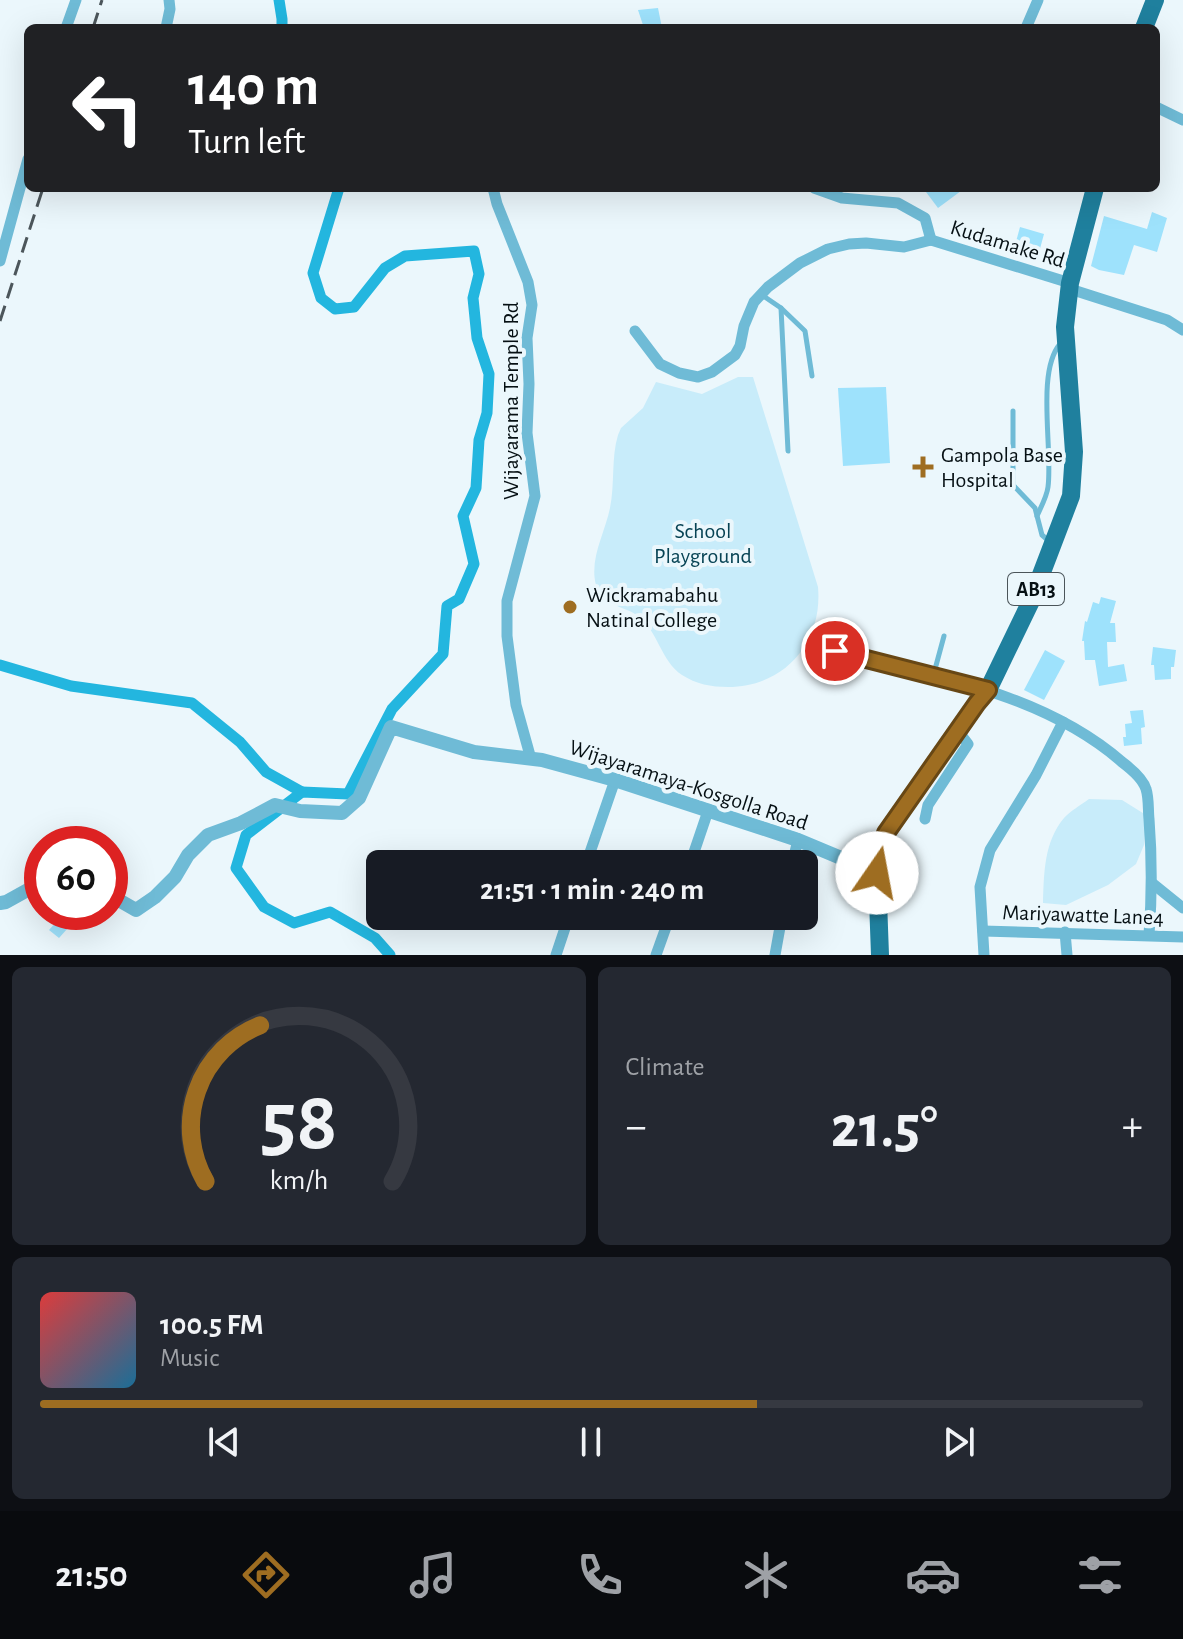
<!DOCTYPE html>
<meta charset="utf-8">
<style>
:root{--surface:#171b24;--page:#242831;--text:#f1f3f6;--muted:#9ea1a6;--line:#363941;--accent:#9e6d21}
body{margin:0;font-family:"Alegreya Sans",sans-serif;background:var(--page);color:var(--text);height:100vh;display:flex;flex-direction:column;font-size:30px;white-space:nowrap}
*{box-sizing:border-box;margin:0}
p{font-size:26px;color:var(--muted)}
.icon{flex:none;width:44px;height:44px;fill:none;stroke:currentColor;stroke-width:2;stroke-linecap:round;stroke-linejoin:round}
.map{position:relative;height:955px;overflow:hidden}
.panel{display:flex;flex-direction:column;gap:12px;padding:12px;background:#0d0f14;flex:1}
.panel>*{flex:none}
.banner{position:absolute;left:24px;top:24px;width:1136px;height:168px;border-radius:12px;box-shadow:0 8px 32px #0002;background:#202124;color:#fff;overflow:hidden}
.speed{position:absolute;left:24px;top:826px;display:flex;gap:16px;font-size:40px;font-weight:700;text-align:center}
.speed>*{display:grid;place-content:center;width:104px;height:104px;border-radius:50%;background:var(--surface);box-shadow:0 8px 32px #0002;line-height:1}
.speed .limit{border:12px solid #d22;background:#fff;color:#111}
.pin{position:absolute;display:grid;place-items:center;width:68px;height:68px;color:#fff;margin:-34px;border:4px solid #fff;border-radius:50%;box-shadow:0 2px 8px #0007}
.me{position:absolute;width:88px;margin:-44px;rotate:12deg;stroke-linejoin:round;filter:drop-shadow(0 0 6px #0008)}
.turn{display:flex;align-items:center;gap:28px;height:168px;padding:0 32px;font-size:36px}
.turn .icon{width:104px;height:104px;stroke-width:2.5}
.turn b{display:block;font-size:56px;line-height:68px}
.big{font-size:60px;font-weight:700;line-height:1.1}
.panel .widget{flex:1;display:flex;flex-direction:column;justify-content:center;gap:12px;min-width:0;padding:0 28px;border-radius:12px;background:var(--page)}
.panel .dial{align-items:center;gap:0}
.dial svg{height:208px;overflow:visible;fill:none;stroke:var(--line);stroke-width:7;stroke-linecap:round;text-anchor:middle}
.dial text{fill:var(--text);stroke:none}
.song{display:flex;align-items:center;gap:24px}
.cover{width:96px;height:96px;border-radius:12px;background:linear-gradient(135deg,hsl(0 70% 55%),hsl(200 70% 35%))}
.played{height:8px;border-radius:4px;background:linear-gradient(90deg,var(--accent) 65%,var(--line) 65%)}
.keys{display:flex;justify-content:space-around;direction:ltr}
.heat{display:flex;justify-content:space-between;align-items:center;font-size:44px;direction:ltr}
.panel .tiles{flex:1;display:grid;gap:12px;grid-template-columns:1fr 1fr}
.widget:last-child{grid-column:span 2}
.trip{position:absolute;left:366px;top:850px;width:452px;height:80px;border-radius:12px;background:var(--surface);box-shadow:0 8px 32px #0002;font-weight:700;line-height:80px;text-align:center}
.tab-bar{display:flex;height:128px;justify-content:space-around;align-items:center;background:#090b0e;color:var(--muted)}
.tab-bar .icon{width:56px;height:56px}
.tab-bar .active{color:var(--accent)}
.tab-bar b{font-size:36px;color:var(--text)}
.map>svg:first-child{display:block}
</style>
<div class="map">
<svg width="1183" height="955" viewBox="0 0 1183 955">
<rect width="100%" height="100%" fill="#ebf7fc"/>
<g fill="#c8ecfa">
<path d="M738 377H753L818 587C823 643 784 687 728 687 711 687 696 684 682 675 661 661 658 631 638 616 623 605 601 606 596 585 589 559 605 533 610 508 615 484 611 458 618 435L621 428 643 408 656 382 702 394Z"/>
<path d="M1089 799 1122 800 1146 815 1144 845 1136 864 1108 885 1066 905 1043 903C1044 873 1044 842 1064 818 1070 811 1081 805 1089 799Z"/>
</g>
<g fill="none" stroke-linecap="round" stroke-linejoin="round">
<g stroke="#23b6df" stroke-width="11">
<path d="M279 0 282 19V28"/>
<path d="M339 188 313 273 321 298 335 309 354 307 385 268 405 256 474 251 479 274 473 298 477 338 489 374 487 413 479 440 476 488 463 516 474 564 459 599 447 606 443 654 392 709 348 794 302 792 246 835 236 868 264 907 294 923 330 912 375 938 390 955"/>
<path d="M0 665 71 686 192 703 240 742 266 772 302 792"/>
</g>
</g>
<g fill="#9ee2fc">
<path d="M658 8 662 28H644L638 10Z"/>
<path d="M923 188H965L938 208Z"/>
<path d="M1152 212 1167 218 1157 252 1134 245 1124 275 1099 270 1091 266 1104 216 1147 229Z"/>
<path d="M1020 227 1044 234 1038 256 1014 249Z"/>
<path d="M886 387 890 463 843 466 838 388Z"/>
<path d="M1101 597 1116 601 1110 623H1115L1116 642H1107L1108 667 1124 664 1127 681 1099 686 1095 660H1085L1084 641H1082L1085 621 1087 622 1093 602 1099 604Z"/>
<path d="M1153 647 1176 650 1174 667H1171V679L1155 680 1154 665H1151Z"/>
<path d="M1045 650 1065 661 1044 700 1024 690Z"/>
<path d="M1143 710 1145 727 1141 728 1142 744 1124 746 1123 737H1126L1125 724 1132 723 1130 711Z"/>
<path d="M65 912H69L76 919 59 938 49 930Z"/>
</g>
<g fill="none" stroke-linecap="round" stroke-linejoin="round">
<g stroke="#6fbbd6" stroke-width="5">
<path d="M762 295 781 308 805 331 812 376"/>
<path d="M781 308 788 451"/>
<path d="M1013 411V485L1035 508 1042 535 1050 542"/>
<path d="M1037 516C1041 507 1047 496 1048 487 1053 450 1036 372 1060 344"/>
<path d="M934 673 944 636"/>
</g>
<g stroke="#6fbbd6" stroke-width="11">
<path d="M66 28 76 0"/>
<path d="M166 28 170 9 169 0"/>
<path d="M1026 28 1038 0"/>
<path d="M1156 107 1183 120"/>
<path d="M493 188 497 204 528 282 532 305 527 338 529 384 527 433 535 496 507 601V636L516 705 531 759"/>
<path d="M814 188 842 198 898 203 925 218 931 240"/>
<path d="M931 240 1070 283"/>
<path d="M0 261 28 159"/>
<path d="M1070 289 1167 320 1183 330"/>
<path d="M635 331 660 364 679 373 698 377 712 372 735 355 740 346 744 326 754 302 768 287 800 263 828 249 849 244 866 243 904 247 931 240"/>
<path d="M835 651C933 676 1043 693 1122 762 1130 768 1143 779 1146 789 1149 798 1148 810 1149 819 1152 858 1152 896 1149 935"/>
<path d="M925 819 928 805 968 744 958 731"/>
<path d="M586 864 615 780"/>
<path d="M690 864 708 811"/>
<path d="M792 864 798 840"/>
<path d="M1152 883 1183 908"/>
<path d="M983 931 1183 937"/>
<path d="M1065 932 1067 955"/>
<path d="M556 955 569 916"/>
<path d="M656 955 670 916"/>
<path d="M775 955 782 916"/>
<path d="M984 955 980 887 990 850 1036 775 1063 722"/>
</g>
<g stroke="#6fbbd6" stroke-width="14">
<path d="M110 895 136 910 155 897 175 877 188 855 208 835 241 823 275 805 300 811 342 813 359 798 391 727 474 752 542 760 615 780 798 840 877 873"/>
<path d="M0 903 6 902 42 882"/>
</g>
<g stroke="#1f809e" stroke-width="18">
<path d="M1144 28 1155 0"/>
<path d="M880 955 877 873 886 833 977 703 988 690 1031 601 1071 496 1074 452 1065 327 1070 283 1095 188"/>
</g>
<g stroke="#4c565b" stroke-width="3" stroke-dasharray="16 8" stroke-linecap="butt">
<path d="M93 28 102 0"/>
<path d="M0 321 43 188"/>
</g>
</g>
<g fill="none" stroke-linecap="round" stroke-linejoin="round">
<g stroke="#674715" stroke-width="20">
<path id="route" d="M835 651 988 690 977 703 886 833 877 873"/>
</g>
<use href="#route" stroke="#9e6d21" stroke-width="14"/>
</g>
<g fill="#9e6d21" stroke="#ebf7fc" stroke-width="3">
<path d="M919 455h8v8h8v8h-8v8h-8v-8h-8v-8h8z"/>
<circle cx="570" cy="607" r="8"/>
</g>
<g text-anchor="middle" stroke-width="8" stroke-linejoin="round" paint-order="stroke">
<rect fill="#ebf7fc" stroke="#4b555a" stroke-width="2" x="1008" y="573" width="56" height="32" rx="6"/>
<g font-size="20" font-weight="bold" fill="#061014">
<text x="1036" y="596">AB13</text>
</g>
<g font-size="22" fill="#061014" stroke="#ebf7fc">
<text transform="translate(1008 243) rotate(17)" y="8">Kudamake Rd</text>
<text transform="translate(510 401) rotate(-90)" y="8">Wijayarama Temple Rd</text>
<text transform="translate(689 784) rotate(18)" y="8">Wijayaramaya-Kosgolla Road</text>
<text transform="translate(1083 914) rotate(2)" y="8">Mariyawatte Lane4</text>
</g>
<g font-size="22" fill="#061014" stroke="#ebf7fc" text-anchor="start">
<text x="941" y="462">Gampola Base<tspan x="941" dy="25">Hospital</tspan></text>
<text x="586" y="602">Wickramabahu<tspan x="586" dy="25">Natinal College</tspan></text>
</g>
<g font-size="22" fill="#074354" stroke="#ebf7fc">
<text x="703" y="538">School<tspan x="703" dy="25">Playground</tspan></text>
</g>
</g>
</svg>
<div class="speed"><div class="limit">60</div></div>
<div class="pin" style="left:835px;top:651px;background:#d93025"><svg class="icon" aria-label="arrive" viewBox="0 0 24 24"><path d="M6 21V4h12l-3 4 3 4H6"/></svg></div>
<svg class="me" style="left:877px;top:873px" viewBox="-20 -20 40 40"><circle r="19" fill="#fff"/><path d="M0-13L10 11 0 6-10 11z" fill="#9e6d21"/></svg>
<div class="trip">21:51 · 1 min · 240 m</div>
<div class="banner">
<div class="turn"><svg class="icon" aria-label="left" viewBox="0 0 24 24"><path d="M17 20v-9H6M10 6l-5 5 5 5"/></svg><div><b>140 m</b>Turn left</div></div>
</div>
</div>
<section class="panel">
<div class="tiles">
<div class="widget dial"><svg viewBox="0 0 100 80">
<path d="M14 69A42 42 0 1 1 86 69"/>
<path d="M14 69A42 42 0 0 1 35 9" stroke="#9e6d21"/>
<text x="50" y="56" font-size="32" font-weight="700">58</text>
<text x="50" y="72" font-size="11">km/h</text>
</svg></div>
<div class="widget"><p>Climate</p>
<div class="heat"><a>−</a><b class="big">21.5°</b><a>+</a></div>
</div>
<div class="widget">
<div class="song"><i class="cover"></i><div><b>100.5 FM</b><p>Music</p></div></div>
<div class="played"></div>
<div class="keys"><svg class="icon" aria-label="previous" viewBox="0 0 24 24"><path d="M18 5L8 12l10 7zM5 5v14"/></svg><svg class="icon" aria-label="pause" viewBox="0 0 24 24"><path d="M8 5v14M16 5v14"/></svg><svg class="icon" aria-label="next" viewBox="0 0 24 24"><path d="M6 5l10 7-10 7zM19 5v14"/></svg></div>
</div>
</div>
</section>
<nav class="tab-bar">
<b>21:50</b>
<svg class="icon active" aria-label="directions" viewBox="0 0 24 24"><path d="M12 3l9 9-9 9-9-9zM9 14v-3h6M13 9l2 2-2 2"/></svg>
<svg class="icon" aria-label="music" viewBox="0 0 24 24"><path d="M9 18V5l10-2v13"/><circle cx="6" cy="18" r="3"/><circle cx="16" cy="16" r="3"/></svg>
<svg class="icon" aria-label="phone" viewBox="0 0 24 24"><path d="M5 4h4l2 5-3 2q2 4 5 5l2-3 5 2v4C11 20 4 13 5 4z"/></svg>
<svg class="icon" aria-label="climate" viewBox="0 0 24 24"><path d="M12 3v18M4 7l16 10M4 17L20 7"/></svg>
<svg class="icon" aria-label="car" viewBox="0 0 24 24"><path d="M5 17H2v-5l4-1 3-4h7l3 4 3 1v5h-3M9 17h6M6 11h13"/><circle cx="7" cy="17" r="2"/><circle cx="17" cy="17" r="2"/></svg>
<svg class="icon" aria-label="filters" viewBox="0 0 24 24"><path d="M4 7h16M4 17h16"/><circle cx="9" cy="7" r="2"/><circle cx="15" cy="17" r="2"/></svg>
</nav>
